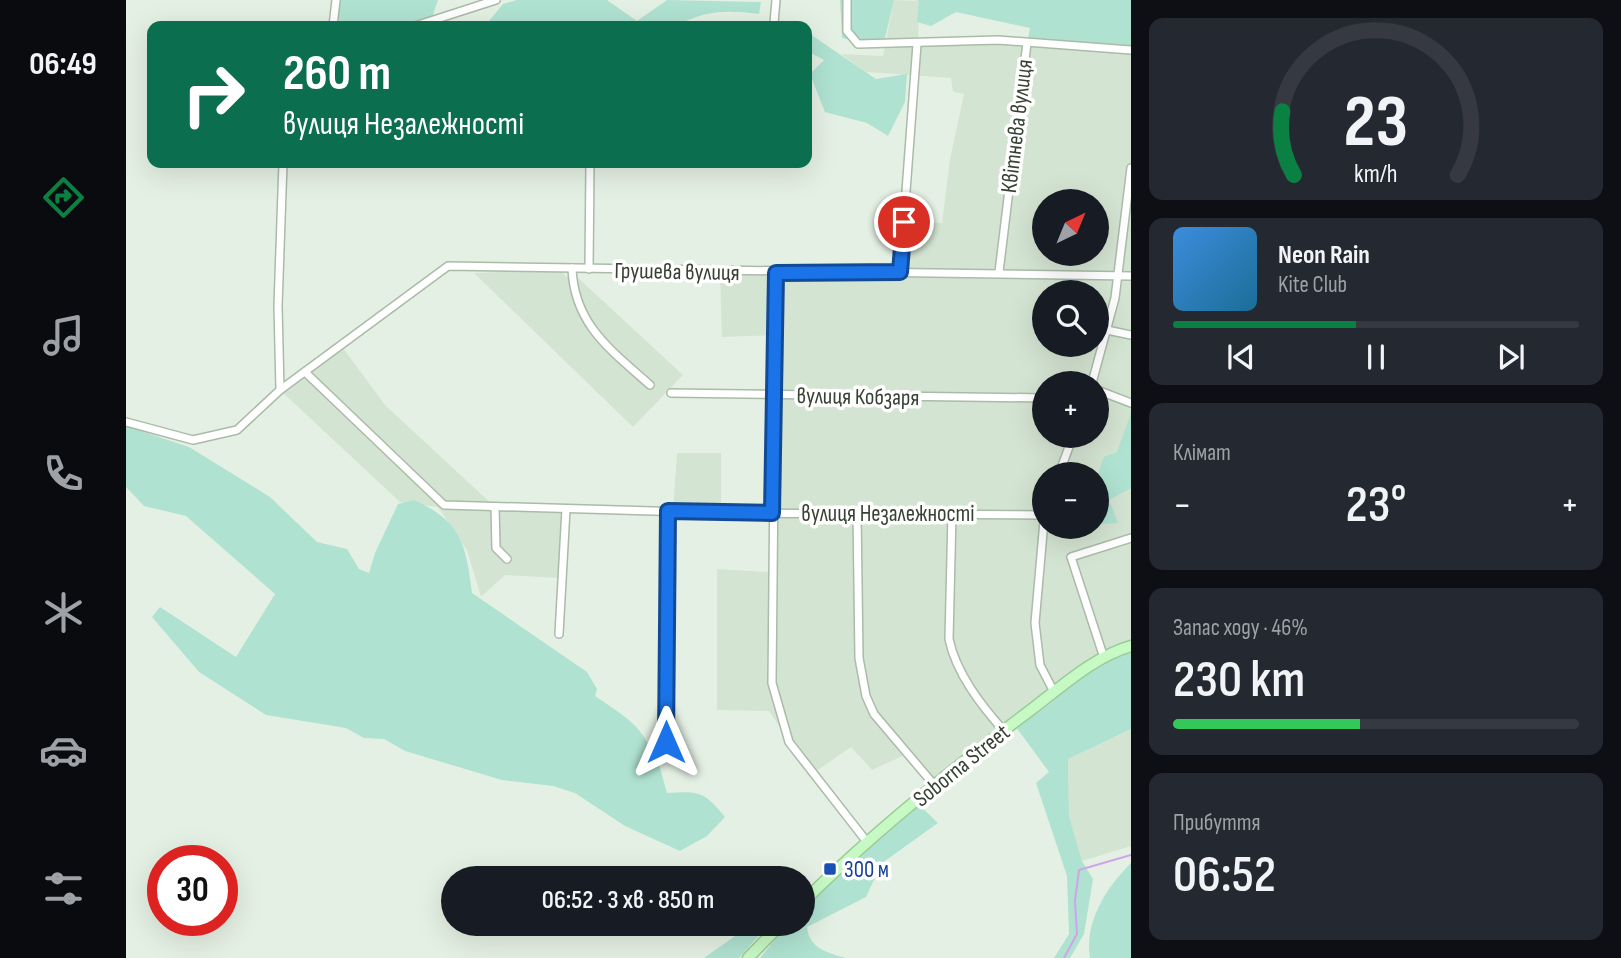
<!DOCTYPE html>
<html lang="uk">
<meta charset="utf-8">
<style>
:root{--surface:#171b24;--page:#242831;--text:#f1f3f6;--muted:#9ea1a6;--line:#363941;--accent:#0b8043}
body{margin:0;font-family:"Sofia Sans Condensed",sans-serif;background:var(--page);color:var(--text);height:100vh;display:flex;flex-direction:column;font-size:26px;white-space:nowrap}
*{box-sizing:border-box;margin:0}
p{font-size:23px;color:var(--muted)}
.icon{flex:none;width:38px;height:38px;fill:none;stroke:currentColor;stroke-width:2;stroke-linecap:round;stroke-linejoin:round}
.map{position:relative;flex:1;overflow:hidden}
.side{display:flex;flex-direction:column;gap:18px;padding:18px;background:#0d0f14;width:490px}
.side>*{flex:none}
.top-card{position:absolute;left:21px;top:21px;width:665px;height:147px;border-radius:14px;box-shadow:0 7px 28px #0002;background:#0b6e4f;color:#fff;overflow:hidden}
.needle{width:46px;rotate:43deg}
.tools{position:absolute;left:906px;top:189px;display:grid;gap:14px}
.tools a{display:grid;place-items:center;width:77px;height:77px;border-radius:50%;background:var(--surface);box-shadow:0 7px 28px #0002;font-size:35px}
.speed{position:absolute;left:21px;top:845px;display:flex;gap:14px;font-size:35px;font-weight:700;text-align:center}
.speed>*{display:grid;place-content:center;width:91px;height:91px;border-radius:50%;background:var(--surface);box-shadow:0 7px 28px #0002;line-height:1}
.speed .limit{border:10px solid #d22;background:#fff;color:#111}
.pin{position:absolute;display:grid;place-items:center;width:60px;height:60px;color:#fff;margin:-30px;border:4px solid #fff;border-radius:50%;box-shadow:0 2px 7px #0007}
.me{position:absolute;width:77px;margin:-38px;rotate:0deg;stroke-linejoin:round;filter:drop-shadow(0 0 5px #0008)}
.turn{display:flex;align-items:center;gap:24px;height:147px;padding:0 21px;font-size:32px}
.turn .icon{width:91px;height:91px;stroke-width:2.5}
.turn b{display:block;font-size:49px;line-height:60px}
.big{font-size:52px;font-weight:600;line-height:1.1}
.side .card{flex:1;display:flex;flex-direction:column;justify-content:center;gap:10px;min-width:0;padding:0 24px;border-radius:14px;background:var(--page)}
.side .dial{align-items:center;gap:0}
.dial svg{height:182px;overflow:visible;fill:none;stroke:var(--line);stroke-width:7;stroke-linecap:round;text-anchor:middle}
.dial text{fill:var(--text);stroke:none}
.song{display:flex;align-items:center;gap:21px}
.cover{width:84px;height:84px;border-radius:10px;background:linear-gradient(135deg,hsl(210 70% 55%),hsl(200 70% 35%))}
.played{height:7px;border-radius:4px;background:linear-gradient(90deg,var(--accent) 45%,var(--line) 45%)}
.keys{display:flex;justify-content:space-around;direction:ltr}
.heat{display:flex;justify-content:space-between;align-items:center;font-size:38px;direction:ltr}
.charge{height:10px;border-radius:5px;background:linear-gradient(90deg,#34c759 46%,var(--line) 0)}
.trip{position:absolute;left:315px;top:866px;width:374px;height:70px;border-radius:35px;background:var(--surface);box-shadow:0 7px 28px #0002;font-weight:600;line-height:70px;text-align:center}
main{display:flex;flex:1;min-height:0}
.tabs{display:flex;flex-direction:column;width:126px;justify-content:space-around;align-items:center;background:#090b0e;color:var(--muted)}
.tabs .icon{width:49px;height:49px}
.tabs .selected{color:var(--accent)}
.tabs b{font-size:32px;color:var(--text)}
.map>svg:first-child{display:block}
</style>
<main>
<nav class="tabs">
<b>06:49</b>
<svg class="icon selected" aria-label="directions" viewBox="0 0 24 24"><path d="M12 3l9 9-9 9-9-9zM9 14v-3h6M13 9l2 2-2 2"/></svg>
<svg class="icon" aria-label="music" viewBox="0 0 24 24"><path d="M9 18V5l10-2v13"/><circle cx="6" cy="18" r="3"/><circle cx="16" cy="16" r="3"/></svg>
<svg class="icon" aria-label="phone" viewBox="0 0 24 24"><path d="M5 4h4l2 5-3 2q2 4 5 5l2-3 5 2v4C11 20 4 13 5 4z"/></svg>
<svg class="icon" aria-label="climate" viewBox="0 0 24 24"><path d="M12 3v18M4 7l16 10M4 17L20 7"/></svg>
<svg class="icon" aria-label="car" viewBox="0 0 24 24"><path d="M5 17H2v-5l4-1 3-4h7l3 4 3 1v5h-3M9 17h6M6 11h13"/><circle cx="7" cy="17" r="2"/><circle cx="17" cy="17" r="2"/></svg>
<svg class="icon" aria-label="filters" viewBox="0 0 24 24"><path d="M4 7h16M4 17h16"/><circle cx="9" cy="7" r="2"/><circle cx="15" cy="17" r="2"/></svg>
</nav>
<div class="map">
<svg width="1005" height="958" viewBox="0 0 1005 958">
<rect width="100%" height="100%" fill="#e5f0e4"/>
<g fill="#d4e4d2" fill-rule="evenodd">
<path d="M768 0 793 1 792 45 901 43 1005 50V646L994 650 809 786 781 754 746 770 725 747 686 774 643 711 591 710V569L644 572 648 335 596 337 594 272 766 273 775 221 816 223 824 159 838 94 827 92 825 78 740 72 715 54 757 56ZM919 201H971V254H919ZM919 292H971V345H919ZM919 383H971V436H919ZM919 474H971V527H919Z"/>
<path d="M435 270 440 277 449 275 557 375 507 427 348 273Z"/>
<path d="M214 344 259 405 369 507 435 509 434 578 379 575 355 597 341 550 312 507 274 502 154 390Z"/>
<path d="M551 453H595V513L547 511Z"/>
<path d="M1005 729V846L956 861 943 816 942 759Z"/>
</g>
<g fill="#b0e2d1">
<path d="M210 0H312L305 20 309 26H214L213 19 208 17Z"/>
<path d="M391 0H481L511 21 541 0 635 2 633 14C600 10 580 10 550 26H359L377 4Z"/>
<path d="M714 0H768L757 47 716 38Z"/>
<path d="M789 0H1005V50L901 43 904 28 830 12 805 26 791 22 793 1Z"/>
<path d="M681 32 750 79 781 74 779 102 762 136 741 123 699 112 684 74 698 60 681 51Z"/>
<path d="M1005 413V488L983 500 992 523 976 524C965 505 970 476 978 457L991 452Z"/>
<path d="M0 426 63 447 144 497 191 542 221 549 233 569 243 573 249 553 272 504 288 500C335 521 340 544 346 593L461 672 471 689 469 696C495 714 521 727 527 760L532 761 541 793C575 791 578 792 599 817L581 836 554 851 499 826 449 793 427 786 376 780 279 751 258 739 238 738 220 728 140 715 73 672 26 617 34 607 110 657 149 594 60 516 18 506 0 487Z"/>
<path d="M1005 646V729L942 759 943 816 956 861 967 879 958 934 944 958H928L943 934 941 876 910 783 923 772 887 723 932 689Z"/>
<path d="M789 801 812 823 756 863 740 897 681 927C683 949 703 953 720 958H634L662 924H677V907L712 868Z"/>
<path d="M1005 863V958H964C958 922 980 888 1005 863Z"/>
<path d="M626 924H643L613 958H578Z"/>
</g>
<g fill="none" stroke-linecap="round" stroke-linejoin="round">
<path stroke="#cfa4e9" stroke-width="2" d="M938 958 951 934 949 901 953 870 1005 855"/>
<g stroke="#aabba8" stroke-width="10">
<g id="street">
<path d="M721 0V31L732 44 872 40 1005 50"/>
<path d="M648 23 650 0"/>
<path d="M207 26 210 0"/>
<path d="M289 26 370 0"/>
<path d="M446 268C448 325 486 351 524 385"/>
<path d="M463 269 464 163"/>
<path d="M774 272 791 44"/>
<path d="M873 272 901 43"/>
<path d="M650 273 646 683 663 742 741 842"/>
<path d="M981 330 1005 335"/>
<path d="M179 372 318 505 595 513 917 515"/>
<path d="M966 383 989 298 1005 168"/>
<path d="M154 390 152 306 157 163"/>
<path d="M971 390 1005 403"/>
<path d="M545 393 919 398"/>
<path d="M0 422 67 440 111 430 154 390 322 266 1005 276"/>
<path d="M933 474 947 436"/>
<path d="M369 507 370 548 381 559"/>
<path d="M919 510 909 623 914 665 928 692"/>
<path d="M731 512 733 658 740 696 748 714 809 786"/>
<path d="M826 514 823 639C830 673 855 705 877 730"/>
<path d="M433 634 440 509"/>
<path d="M978 658 945 557 1005 538"/>
<path d="M540 742 542 511"/>
</g>
</g>
<g stroke="#99cd97" stroke-width="13">
<g id="secondary">
<path d="M677 902C748 832 826 769 906 709 935 687 969 656 1005 646"/>
<path d="M622 958 655 924"/>
</g>
</g>
<use href="#street" stroke="#fff" stroke-width="7"/>
<use href="#secondary" stroke="#c7f9c5" stroke-width="10"/>
</g>
<g fill="none" stroke-linecap="round" stroke-linejoin="round">
<g stroke="#114b97" stroke-width="18">
<path id="route" d="M540 742 542 511 646 513 650 273 774 272 778 222"/>
</g>
<use href="#route" stroke="#1a73e8" stroke-width="12"/>
</g>
<rect fill="#1a4fb4" stroke="#fff" stroke-width="2.5" x="697" y="862" width="14" height="14" rx="3.5"/>
<g text-anchor="middle" stroke-width="7" stroke-linejoin="round" paint-order="stroke">
<g font-size="23" fill="#374234" stroke="#fff">
<text transform="translate(890 126) rotate(-83)" y="8">Квітнева вулиця</text>
<text transform="translate(551 271) rotate(1)" y="8">Грушева вулиця</text>
<text transform="translate(732 396) rotate(1)" y="8">вулиця Кобзаря</text>
<text x="762" y="521">вулиця Незалежності</text>
<text transform="translate(835 765) rotate(-39)" y="8">Soborna Street</text>
</g>
<g font-size="23" fill="#164399" stroke="#fff" text-anchor="start">
<text x="718" y="877">300 м</text>
</g>
</g>
</svg>
<div class="tools">
<a><svg class="needle" viewBox="-14 -14 28 28"><path d="M0-13l5 13h-10z" fill="#e53935"/><path d="M0 13l5-13h-10z" fill="#9ea1a6"/></svg></a>
<a><svg class="icon" aria-label="search" viewBox="0 0 24 24"><circle cx="10" cy="10" r="6"/><path d="M15 15l6 6"/></svg></a>
<a>+</a>
<a>−</a>
</div>
<div class="speed"><div class="limit">30</div></div>
<div class="pin" style="left:778px;top:222px;background:#d93025"><svg class="icon" aria-label="arrive" viewBox="0 0 24 24"><path d="M6 21V4h12l-3 4 3 4H6"/></svg></div>
<svg class="me" style="left:540px;top:742px" viewBox="-20 -20 40 40"><path d="M0-17L14 15 0 8-14 15z" fill="#1a73e8" stroke="#fff" stroke-width="4"/></svg>
<div class="trip">06:52 · 3 хв · 850 m</div>
<div class="top-card">
<div class="turn"><svg class="icon" aria-label="right" viewBox="0 0 24 24"><path d="M7 20v-9h11M14 6l5 5-5 5"/></svg><div><b>260 m</b>вулиця Незалежності</div></div>
</div>
</div>
<section class="side">
<div class="card dial"><svg viewBox="0 0 100 80">
<path d="M14 69A42 42 0 1 1 86 69"/>
<path d="M14 69A42 42 0 0 1 9 41" stroke="#0b8043"/>
<text x="50" y="56" font-size="32" font-weight="700">23</text>
<text x="50" y="72" font-size="11">km/h</text>
</svg></div>
<div class="card">
<div class="song"><i class="cover"></i><div><b>Neon Rain</b><p>Kite Club</p></div></div>
<div class="played"></div>
<div class="keys"><svg class="icon" aria-label="previous" viewBox="0 0 24 24"><path d="M18 5L8 12l10 7zM5 5v14"/></svg><svg class="icon" aria-label="pause" viewBox="0 0 24 24"><path d="M8 5v14M16 5v14"/></svg><svg class="icon" aria-label="next" viewBox="0 0 24 24"><path d="M6 5l10 7-10 7zM19 5v14"/></svg></div>
</div>
<div class="card"><p>Клімат</p>
<div class="heat"><a>−</a><b class="big">23°</b><a>+</a></div>
</div>
<div class="card"><p>Запас ходу · 46%</p><b class="big">230 km</b><div class="charge"></div></div>
<div class="card"><p>Прибуття</p><b class="big">06:52</b></div>
</section>
</main>
